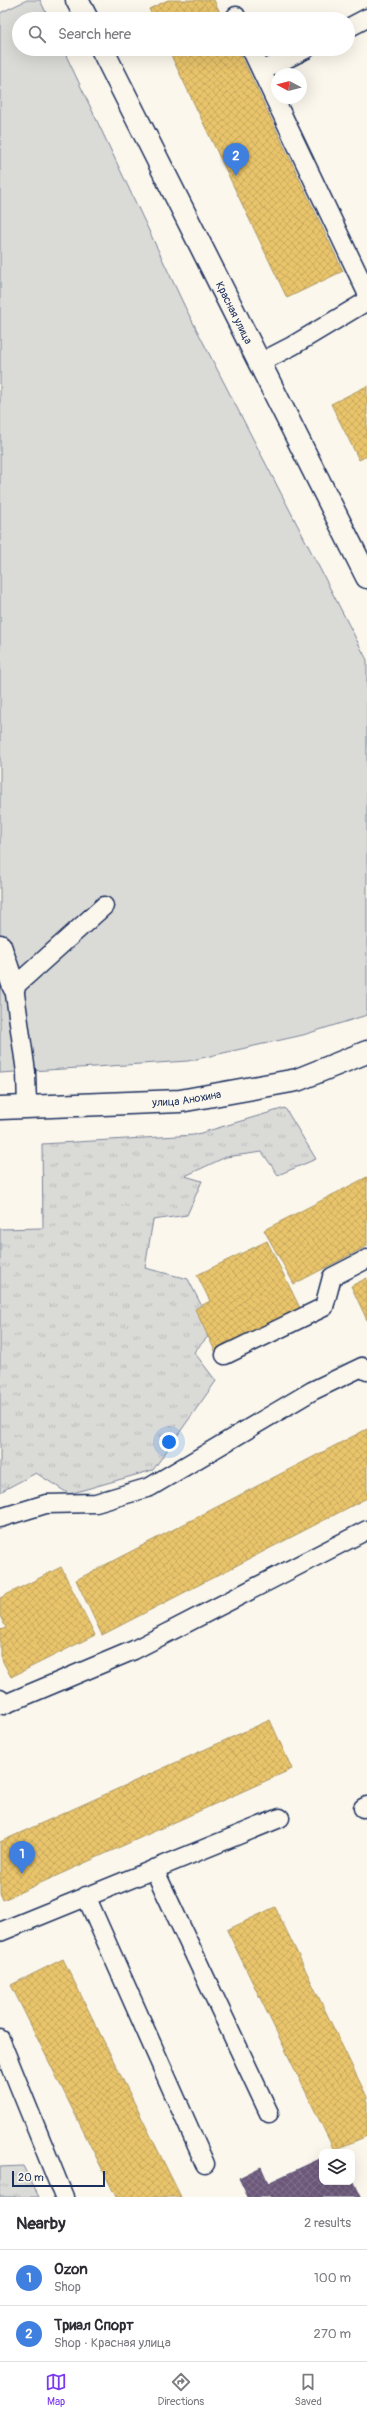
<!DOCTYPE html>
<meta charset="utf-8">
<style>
:root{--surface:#fff;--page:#f2f2f3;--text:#2b2b33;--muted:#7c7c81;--line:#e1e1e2;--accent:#7c3aed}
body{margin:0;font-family:Pangolin,sans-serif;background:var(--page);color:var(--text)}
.controls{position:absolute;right:12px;bottom:12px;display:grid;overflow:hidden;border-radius:8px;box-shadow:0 4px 16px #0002}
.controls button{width:36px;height:36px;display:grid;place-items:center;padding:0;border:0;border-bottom:1px solid var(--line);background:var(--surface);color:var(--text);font:20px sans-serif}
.compass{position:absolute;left:271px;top:68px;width:36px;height:36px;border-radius:50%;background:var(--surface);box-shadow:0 4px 16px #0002;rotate:277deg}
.scale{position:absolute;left:12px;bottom:10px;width:93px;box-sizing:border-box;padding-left:4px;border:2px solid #1b2f5e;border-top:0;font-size:11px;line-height:14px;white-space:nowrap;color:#1b2f5e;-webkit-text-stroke:3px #fbf7ec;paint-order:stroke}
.you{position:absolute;left:169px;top:1442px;width:14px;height:14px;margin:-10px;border:3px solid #fff;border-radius:50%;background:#1a73e8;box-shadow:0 0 0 6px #1a73e833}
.badge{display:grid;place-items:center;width:26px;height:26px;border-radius:50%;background:var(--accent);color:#fff;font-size:13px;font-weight:700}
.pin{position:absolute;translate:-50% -33px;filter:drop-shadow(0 1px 2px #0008)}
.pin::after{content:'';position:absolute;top:21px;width:14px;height:12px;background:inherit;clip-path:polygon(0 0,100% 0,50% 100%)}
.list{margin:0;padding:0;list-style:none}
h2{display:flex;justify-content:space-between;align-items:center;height:52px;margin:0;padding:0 16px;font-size:17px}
h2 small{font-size:13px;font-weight:400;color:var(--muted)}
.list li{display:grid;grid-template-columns:26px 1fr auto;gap:12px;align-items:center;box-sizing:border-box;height:56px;padding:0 16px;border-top:1px solid var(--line)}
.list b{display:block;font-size:15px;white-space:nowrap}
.list p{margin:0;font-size:13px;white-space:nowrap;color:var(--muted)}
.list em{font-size:13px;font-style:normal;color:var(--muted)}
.icon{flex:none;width:22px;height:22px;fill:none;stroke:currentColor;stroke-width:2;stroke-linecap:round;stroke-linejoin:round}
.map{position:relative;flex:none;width:367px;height:2197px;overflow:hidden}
.search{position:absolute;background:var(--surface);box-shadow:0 4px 16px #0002;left:12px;right:12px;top:12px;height:44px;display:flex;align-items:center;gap:10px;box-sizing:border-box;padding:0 14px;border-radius:22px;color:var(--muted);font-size:15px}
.sheet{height:164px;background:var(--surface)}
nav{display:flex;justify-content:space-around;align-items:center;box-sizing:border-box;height:56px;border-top:1px solid var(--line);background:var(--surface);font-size:11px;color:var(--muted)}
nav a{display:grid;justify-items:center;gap:2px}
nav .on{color:var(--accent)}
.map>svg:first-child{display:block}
</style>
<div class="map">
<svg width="367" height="2197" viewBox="0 0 367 2197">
<defs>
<pattern id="grass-tufts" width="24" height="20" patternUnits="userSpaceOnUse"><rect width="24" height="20" fill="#dadad7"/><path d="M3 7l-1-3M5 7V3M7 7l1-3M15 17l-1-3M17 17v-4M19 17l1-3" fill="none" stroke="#babbbb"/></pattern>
<pattern id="homes-cross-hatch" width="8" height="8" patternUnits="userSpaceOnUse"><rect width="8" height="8" fill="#e9c46a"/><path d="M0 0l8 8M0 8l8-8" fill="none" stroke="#c7a95e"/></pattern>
<pattern id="offices-cross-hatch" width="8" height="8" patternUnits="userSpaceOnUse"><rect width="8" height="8" fill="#6d597a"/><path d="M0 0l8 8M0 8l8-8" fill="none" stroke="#80738f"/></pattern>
</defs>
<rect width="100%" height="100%" fill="#fbf7ec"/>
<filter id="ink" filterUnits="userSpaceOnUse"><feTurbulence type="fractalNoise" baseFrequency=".025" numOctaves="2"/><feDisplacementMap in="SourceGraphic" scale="8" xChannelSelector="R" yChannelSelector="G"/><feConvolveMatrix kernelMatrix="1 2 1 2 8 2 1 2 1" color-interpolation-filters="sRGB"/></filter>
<g filter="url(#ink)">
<g fill="url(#grass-tufts)" stroke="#7a849a">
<polygon points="285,1108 316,1159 278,1175 262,1152 226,1157 185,1176 202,1181 187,1215 153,1220 145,1268 188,1279 214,1330 194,1352 216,1381 153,1470 69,1494 36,1473 0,1492 0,1229 43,1228 42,1144 194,1135"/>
<polygon points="23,2166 39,2197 0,2197 0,2167"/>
</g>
<polygon fill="#dadad7" stroke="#7a849a" points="27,0 40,0 49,19 19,19 19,49 63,49 185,307 367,660 367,1015 303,1035 188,1061 0,1073 0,13"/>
<g fill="url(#homes-cross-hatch)" stroke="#ab9766">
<polygon points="168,0 214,0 223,19 154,19 149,9"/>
<polygon points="168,49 238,49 343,271 287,298"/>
<polygon points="367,386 367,456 359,460 331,404"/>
<polygon points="367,1177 367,1246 294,1284 264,1230"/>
<polygon points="267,1241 300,1308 215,1351 195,1309 210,1301 197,1275"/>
<polygon points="367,1278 367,1320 351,1286"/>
<polygon points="367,1429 367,1498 102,1635 76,1580"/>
<polygon points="61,1567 95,1635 11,1677 0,1656 0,1630 6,1628 0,1616 0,1598"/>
<polygon points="270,1720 292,1769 3,1900 0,1893 0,1842"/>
<polygon points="275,1907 367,2097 367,2136 334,2150 227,1930"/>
<polygon points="63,1959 181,2197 116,2197 11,1985"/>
</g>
<polygon fill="url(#offices-cross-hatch)" stroke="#544c72" points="322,2158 322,2182 352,2182 352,2178 361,2197 248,2197 239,2178 261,2167 268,2183"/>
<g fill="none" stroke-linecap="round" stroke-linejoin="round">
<g stroke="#1b2f5e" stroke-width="21">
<g id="lane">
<polyline points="236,16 237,19"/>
<polyline points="348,28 367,18"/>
<polyline points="251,49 367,293"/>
<polyline points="262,71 306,49"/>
<polyline points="259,363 292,346 367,301"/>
<polyline points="27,1107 26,1072 14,987 104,906"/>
<polyline points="225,1355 324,1307 332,1277 367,1259"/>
<polyline points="0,1518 46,1504 96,1503 150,1487 312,1391 362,1367 367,1371"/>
<polyline points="0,1699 3,1705 134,1650 367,1530"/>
<polyline points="363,1808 367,1806"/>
<polyline points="154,1869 269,2113"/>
<polyline points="86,1896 205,2164"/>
<polyline points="0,1932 280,1818"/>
<polyline points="0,2039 64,2197"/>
</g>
</g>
<g stroke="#1b2f5e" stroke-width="25">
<g id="street">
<polyline points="77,0 87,19"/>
<path id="s1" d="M102 49 367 577"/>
<polyline points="0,946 14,987"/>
</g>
</g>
<g stroke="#1b2f5e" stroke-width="25">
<g id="secondary">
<path id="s2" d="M0 1108 180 1101 297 1080 367 1052"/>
</g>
</g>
<use href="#lane" stroke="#fbf7ec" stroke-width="18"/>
<use href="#street" stroke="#fbf7ec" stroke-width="22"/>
<use href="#secondary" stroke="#fbf7ec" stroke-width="22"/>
</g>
</g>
<g text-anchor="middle" stroke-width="4" stroke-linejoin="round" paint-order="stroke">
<g font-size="11" fill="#1b2f5e" stroke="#fbf7ec">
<text dy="4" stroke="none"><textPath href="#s1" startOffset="295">Красная улица</textPath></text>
<text dy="4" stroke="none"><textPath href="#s2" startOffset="187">улица Анохина</textPath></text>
</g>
</g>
</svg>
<div class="controls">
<button><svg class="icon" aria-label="layers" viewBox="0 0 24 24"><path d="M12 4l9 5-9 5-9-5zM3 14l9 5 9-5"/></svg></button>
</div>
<svg class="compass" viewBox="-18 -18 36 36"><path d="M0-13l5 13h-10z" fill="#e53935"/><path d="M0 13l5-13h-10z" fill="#7c7c81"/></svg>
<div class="scale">20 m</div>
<div class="you"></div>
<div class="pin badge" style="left:22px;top:1874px;background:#3f7fe0">1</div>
<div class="pin badge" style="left:236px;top:176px;background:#3f7fe0">2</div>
<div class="search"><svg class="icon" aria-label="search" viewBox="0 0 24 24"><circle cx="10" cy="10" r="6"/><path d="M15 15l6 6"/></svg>Search here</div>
</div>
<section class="sheet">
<h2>Nearby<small>2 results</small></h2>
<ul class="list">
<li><span class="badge" style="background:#3f7fe0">1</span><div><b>Ozon</b><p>Shop</p></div><em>100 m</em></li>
<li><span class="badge" style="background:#3f7fe0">2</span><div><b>Триал Спорт</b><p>Shop · Красная улица</p></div><em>270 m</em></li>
</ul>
</section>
<nav>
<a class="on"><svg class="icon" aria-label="map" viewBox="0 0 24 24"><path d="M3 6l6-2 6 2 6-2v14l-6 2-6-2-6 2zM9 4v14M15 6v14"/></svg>Map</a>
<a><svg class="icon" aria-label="directions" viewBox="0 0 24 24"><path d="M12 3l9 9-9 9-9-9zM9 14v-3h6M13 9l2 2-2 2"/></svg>Directions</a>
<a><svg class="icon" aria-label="saved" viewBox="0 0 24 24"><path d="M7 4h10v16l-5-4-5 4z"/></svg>Saved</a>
</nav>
